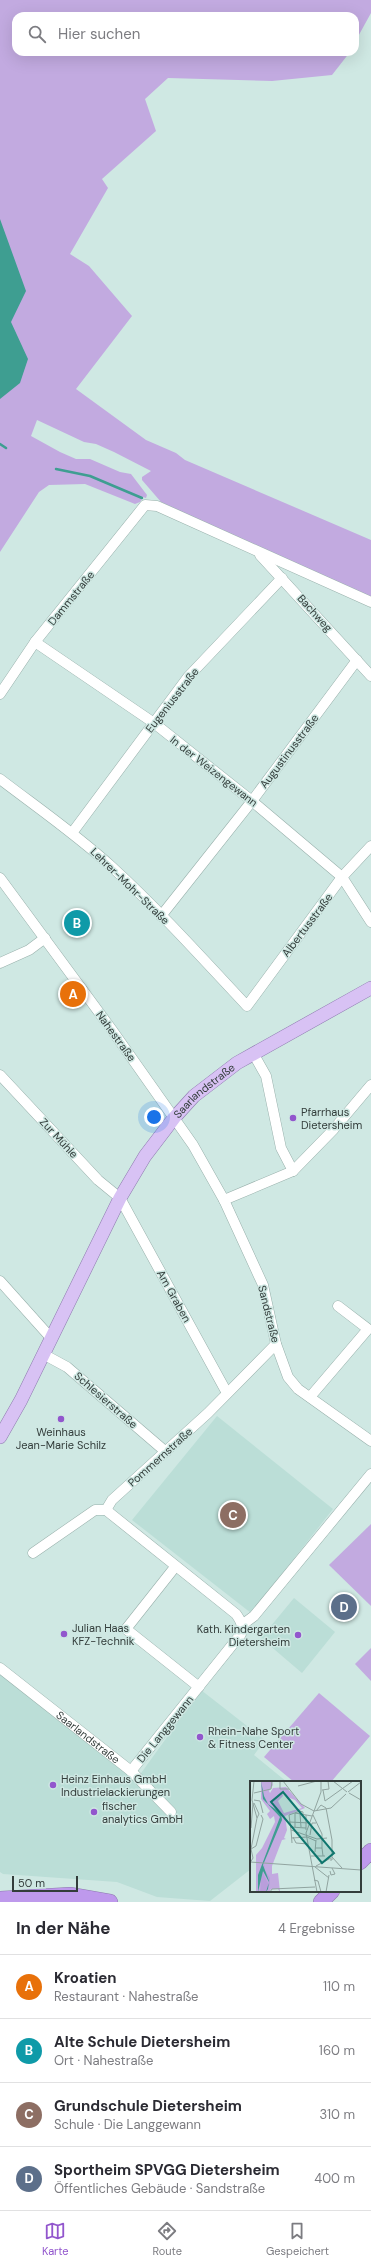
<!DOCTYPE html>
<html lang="de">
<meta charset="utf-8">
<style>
:root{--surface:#fff;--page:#f2f2f3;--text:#2b2b33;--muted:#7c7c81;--line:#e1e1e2;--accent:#9256cd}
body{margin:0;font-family:"DM Sans",sans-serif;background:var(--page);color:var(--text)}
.scale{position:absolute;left:12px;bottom:10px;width:66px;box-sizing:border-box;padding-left:4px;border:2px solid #333d3b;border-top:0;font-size:11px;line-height:14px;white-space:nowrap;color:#333d3b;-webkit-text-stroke:3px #cfe8e3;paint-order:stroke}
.you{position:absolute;left:154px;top:1117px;width:14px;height:14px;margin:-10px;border:3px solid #fff;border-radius:50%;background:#1a73e8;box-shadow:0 0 0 6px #1a73e833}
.badge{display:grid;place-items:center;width:26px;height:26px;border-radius:50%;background:var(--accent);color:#fff;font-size:13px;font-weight:700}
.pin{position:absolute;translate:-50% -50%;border:2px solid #fff;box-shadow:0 1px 4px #0006}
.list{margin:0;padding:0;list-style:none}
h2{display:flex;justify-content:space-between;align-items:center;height:52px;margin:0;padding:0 16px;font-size:17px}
h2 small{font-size:13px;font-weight:400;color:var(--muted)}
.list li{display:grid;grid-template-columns:26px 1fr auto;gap:12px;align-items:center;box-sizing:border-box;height:64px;padding:0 16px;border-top:1px solid var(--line)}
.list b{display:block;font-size:15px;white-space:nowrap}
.list p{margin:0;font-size:13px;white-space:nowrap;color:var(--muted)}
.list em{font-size:13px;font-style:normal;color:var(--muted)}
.icon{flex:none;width:22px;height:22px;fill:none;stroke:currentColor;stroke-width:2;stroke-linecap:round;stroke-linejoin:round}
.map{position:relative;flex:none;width:371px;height:1902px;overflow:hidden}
.search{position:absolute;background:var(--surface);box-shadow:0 4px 16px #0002;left:12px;right:12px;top:12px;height:44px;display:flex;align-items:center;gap:10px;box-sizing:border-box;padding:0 14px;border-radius:12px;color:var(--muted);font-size:15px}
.sheet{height:308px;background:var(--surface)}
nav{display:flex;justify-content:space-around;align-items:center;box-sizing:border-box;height:56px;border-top:1px solid var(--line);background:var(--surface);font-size:11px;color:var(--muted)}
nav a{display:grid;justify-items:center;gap:2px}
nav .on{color:var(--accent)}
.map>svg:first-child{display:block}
</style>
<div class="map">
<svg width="371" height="1902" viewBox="0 0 371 1902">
<rect width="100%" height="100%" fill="#cfe8e3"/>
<g fill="#bbded7">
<polygon points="217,1416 333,1509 251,1613 132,1520"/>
<polygon points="294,1598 335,1632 302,1673 261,1638"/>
<polygon points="0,1672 139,1776 201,1690 265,1740 254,1755 287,1782 251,1782 251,1869 210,1901 157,1897 117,1882 3,1874 0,1872"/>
</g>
<g fill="#c2aae0">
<polygon points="0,0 371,0 371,13 355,42 355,16 16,16 16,52 350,52 332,75 272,81 168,78 145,99 156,131 102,179 108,188 70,254 89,266 132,316 76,389 146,440 176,453 185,460 371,540 371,602 161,502 142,480 142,477 151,471 114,452 96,444 84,442 37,420 31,436 60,452 76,459 90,459 120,472 131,474 147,495 146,498 143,497 140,502 135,504 85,484 49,485 39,492 0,552"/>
<polygon points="371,1524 371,1606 329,1565"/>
<polygon points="371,1648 371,1681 355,1664"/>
<polygon points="319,1693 370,1736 331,1782 294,1782 264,1757"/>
</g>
<polygon fill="#3e9e91" points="0,219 26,291 11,322 28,359 20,383 0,399"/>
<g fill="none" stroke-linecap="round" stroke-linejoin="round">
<g stroke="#3e9e91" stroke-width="2.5">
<polyline points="0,444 6,448"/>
<polyline points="56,469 90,476 142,498"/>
</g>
<g stroke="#98b0ab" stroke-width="11">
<g id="minor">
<polyline points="260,555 371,676"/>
<polyline points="35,642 154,723 252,801 342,877 371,922"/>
<polyline points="0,694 35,642 145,505 157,506 371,602"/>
<path d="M0 779C38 808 77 835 112 867 160 911 203 959 247 1006L342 877 371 846"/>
<polyline points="72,833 188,677 282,578"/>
<polyline points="0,878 112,1030 193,1145 224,1200 263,1285 276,1344 288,1377 298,1389 371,1441"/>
<polyline points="161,916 252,801 357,660"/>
<polyline points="0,963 29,950 45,938"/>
<polyline points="253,1053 266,1076 281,1148 293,1171"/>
<polyline points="0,1075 98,1180 120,1198 227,1393"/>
<polyline points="224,1200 293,1171 333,1130 371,1085"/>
<polyline points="0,1281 51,1338"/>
<polyline points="43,1354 67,1367 166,1452"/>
<polyline points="310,1397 368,1329 338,1306"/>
<path d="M106 1510 236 1614C241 1621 243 1625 241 1634L131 1771"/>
<polyline points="33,1553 95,1510 106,1510 112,1500 208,1413 276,1344"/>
<polyline points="175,1567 126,1629 199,1687"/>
<polyline points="242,1625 254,1616 371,1474"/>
<path id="s1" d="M0 1668 131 1771 171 1812"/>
</g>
</g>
<g stroke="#8d79ae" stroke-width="14">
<g id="major">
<path id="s2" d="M0 1437 21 1400 120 1198 145 1156 174 1118 194 1096 237 1063 371 988"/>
</g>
</g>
<g stroke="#8d79ae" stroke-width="16">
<g id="highway">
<polyline points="360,1862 371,1851"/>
<polyline points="0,1899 70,1895 110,1902"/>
<polyline points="321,1902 332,1891"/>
</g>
</g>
<use href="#minor" stroke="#fff" stroke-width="10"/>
<use href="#major" stroke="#d8c2f4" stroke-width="13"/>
<use href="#highway" stroke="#be99ec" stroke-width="15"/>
</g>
<g fill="#9256cd" stroke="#cfe8e3" stroke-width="1.5">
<circle cx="293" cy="1118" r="4"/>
<circle cx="61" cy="1419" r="4"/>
<circle cx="64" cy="1634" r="4"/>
<circle cx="298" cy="1635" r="4"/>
<circle cx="200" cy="1737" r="4"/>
<circle cx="53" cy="1785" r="4"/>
<circle cx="94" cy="1812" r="4"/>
</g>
<g text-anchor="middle" stroke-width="3" stroke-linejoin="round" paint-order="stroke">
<g font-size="11" fill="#333d3b" stroke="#cfe8e3">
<text transform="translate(71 598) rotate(-51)" y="4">Dammstraße</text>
<text transform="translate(315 613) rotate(48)" y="4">Bachweg</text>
<text transform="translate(172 700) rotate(-52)" y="4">Eugeniusstraße</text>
<text transform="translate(289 751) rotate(-53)" y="4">Augustinusstraße</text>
<text transform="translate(214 771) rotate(38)" y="4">In der Weizengewann</text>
<text transform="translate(130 886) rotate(44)" y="4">Lehrer-Mohr-Straße</text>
<text transform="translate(307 925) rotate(-53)" y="4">Albertusstraße</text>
<text transform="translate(116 1036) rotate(54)" y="4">Nahestraße</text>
<text dy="4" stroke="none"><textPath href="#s2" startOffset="405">Saarlandstraße</textPath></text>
<text transform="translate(59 1138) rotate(47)" y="4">Zur Mühle</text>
<text transform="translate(174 1296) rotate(61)" y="4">Am Graben</text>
<text transform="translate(269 1314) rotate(76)" y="4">Sandstraße</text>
<text transform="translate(106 1400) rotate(41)" y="4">Schlesierstraße</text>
<text transform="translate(160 1457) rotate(-42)" y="4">Pommernstraße</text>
<text transform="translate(165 1729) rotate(-51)" y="4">Die Langgewann</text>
<text dy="4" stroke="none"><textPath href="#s1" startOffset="112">Saarlandstraße</textPath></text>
</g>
<g font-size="11" fill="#333d3b" stroke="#cfe8e3" text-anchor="start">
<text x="301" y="1116">Pfarrhaus<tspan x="301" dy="13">Dietersheim</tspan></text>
<text x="61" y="1436" text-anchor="middle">Weinhaus<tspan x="61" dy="13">Jean-Marie Schilz</tspan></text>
<text x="72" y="1632">Julian Haas<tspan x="72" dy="13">KFZ-Technik</tspan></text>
<text x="290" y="1633" text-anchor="end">Kath. Kindergarten<tspan x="290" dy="13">Dietersheim</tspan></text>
<text x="208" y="1735">Rhein-Nahe Sport<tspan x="208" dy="13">&amp; Fitness Center</tspan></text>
<text x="61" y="1783">Heinz Einhaus GmbH<tspan x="61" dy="13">Industrielackierungen</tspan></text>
<text x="102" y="1810">fischer<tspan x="102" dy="13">analytics GmbH</tspan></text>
</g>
</g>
<g transform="translate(250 1781)">
<rect width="111" height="111" fill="#cfe8e3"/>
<path d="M11 0H22L23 4 19 10 20 12 23 7 36 6 55 27 35 35 37 49 34 57 36 58 32 59 22 85V93L28 92 30 111 28 108H21L19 111H6V74L12 67 25 41 24 35 20 38 17 33 20 30 11 18ZM32 10H34L37 16 45 19 52 27 34 32 28 20 33 15Z" fill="#c2aae0" fill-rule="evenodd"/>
<path d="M15 83 14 88 20 97V103L16 111H10L12 90 19 104V102L13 88Z" fill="#b99edc"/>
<path d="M11 0 14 15 18 23 31 32 32 39 13 84 19 100 18 108 16 111 19 101 13 90 8 111V94L30 36 13 18Z" fill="#3e9e91"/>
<path fill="none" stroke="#91a4a0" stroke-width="1" d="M30 0V8H39M33 0 51 23 64 30 81 27 96 13M83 0 97 11M48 5 67 0M72 9 79 8 78 0M73 9 75 20 103 0M98 11 111 1M4 12 21 8 22 0M99 12 111 19M4 19 10 20 13 32M4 22 9 33 7 37M66 30 71 24 76 27 82 59V79H80M45 32 62 35M45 32V46M50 33 51 46M53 33V31L50 30 39 34 41 49 67 58 77 57M56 34V49M63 34 72 53V67M39 41 60 42M40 46 56 47M1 47 3 22M41 49 42 62M60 54 62 42H66M43 56 46 62 58 63M42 57 57 56 66 60M65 67H72L73 75M1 68 6 65 13 38 11 34M65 71 66 59M61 75H75M82 76 92 87M0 81 111 89M0 82 3 77 1 68 7 37 2 19 4 0M66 85 81 77M65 86 79 97M80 90 81 94 85 93 82 87M64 99 68 100 71 111M20 111 22 108 65 106M67 111 56 52 71 11V0M76 111 79 94"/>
<path fill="#0f766e" fill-opacity="0.15" stroke="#0f766e" stroke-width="2" d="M33 11 84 72 72 82 21 21Z"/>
<rect width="111" height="111" fill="none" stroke="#333d3b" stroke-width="2"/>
</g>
</svg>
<div class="scale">50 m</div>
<div class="you"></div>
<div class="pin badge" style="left:73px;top:994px;background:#e8710a">A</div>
<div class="pin badge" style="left:77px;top:923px;background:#0f9aa8">B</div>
<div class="pin badge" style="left:233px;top:1515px;background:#8d6e63">C</div>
<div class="pin badge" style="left:344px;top:1607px;background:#5c6f8a">D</div>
<div class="search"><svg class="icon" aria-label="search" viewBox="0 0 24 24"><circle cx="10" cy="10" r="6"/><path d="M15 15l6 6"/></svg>Hier suchen</div>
</div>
<section class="sheet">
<h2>In der Nähe<small>4 Ergebnisse</small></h2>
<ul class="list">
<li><span class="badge" style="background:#e8710a">A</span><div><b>Kroatien</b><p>Restaurant · Nahestraße</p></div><em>110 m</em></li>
<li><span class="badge" style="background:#0f9aa8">B</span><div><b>Alte Schule Dietersheim</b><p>Ort · Nahestraße</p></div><em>160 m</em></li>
<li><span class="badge" style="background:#8d6e63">C</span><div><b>Grundschule Dietersheim</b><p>Schule · Die Langgewann</p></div><em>310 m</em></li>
<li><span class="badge" style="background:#5c6f8a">D</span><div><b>Sportheim SPVGG Dietersheim</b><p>Öffentliches Gebäude · Sandstraße</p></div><em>400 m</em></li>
</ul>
</section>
<nav>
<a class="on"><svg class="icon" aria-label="map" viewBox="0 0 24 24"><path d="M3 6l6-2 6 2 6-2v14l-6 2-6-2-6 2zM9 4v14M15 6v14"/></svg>Karte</a>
<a><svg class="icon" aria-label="directions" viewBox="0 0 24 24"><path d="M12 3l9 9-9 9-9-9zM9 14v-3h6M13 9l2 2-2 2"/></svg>Route</a>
<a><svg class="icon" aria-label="saved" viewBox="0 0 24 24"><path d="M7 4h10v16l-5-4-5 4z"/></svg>Gespeichert</a>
</nav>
